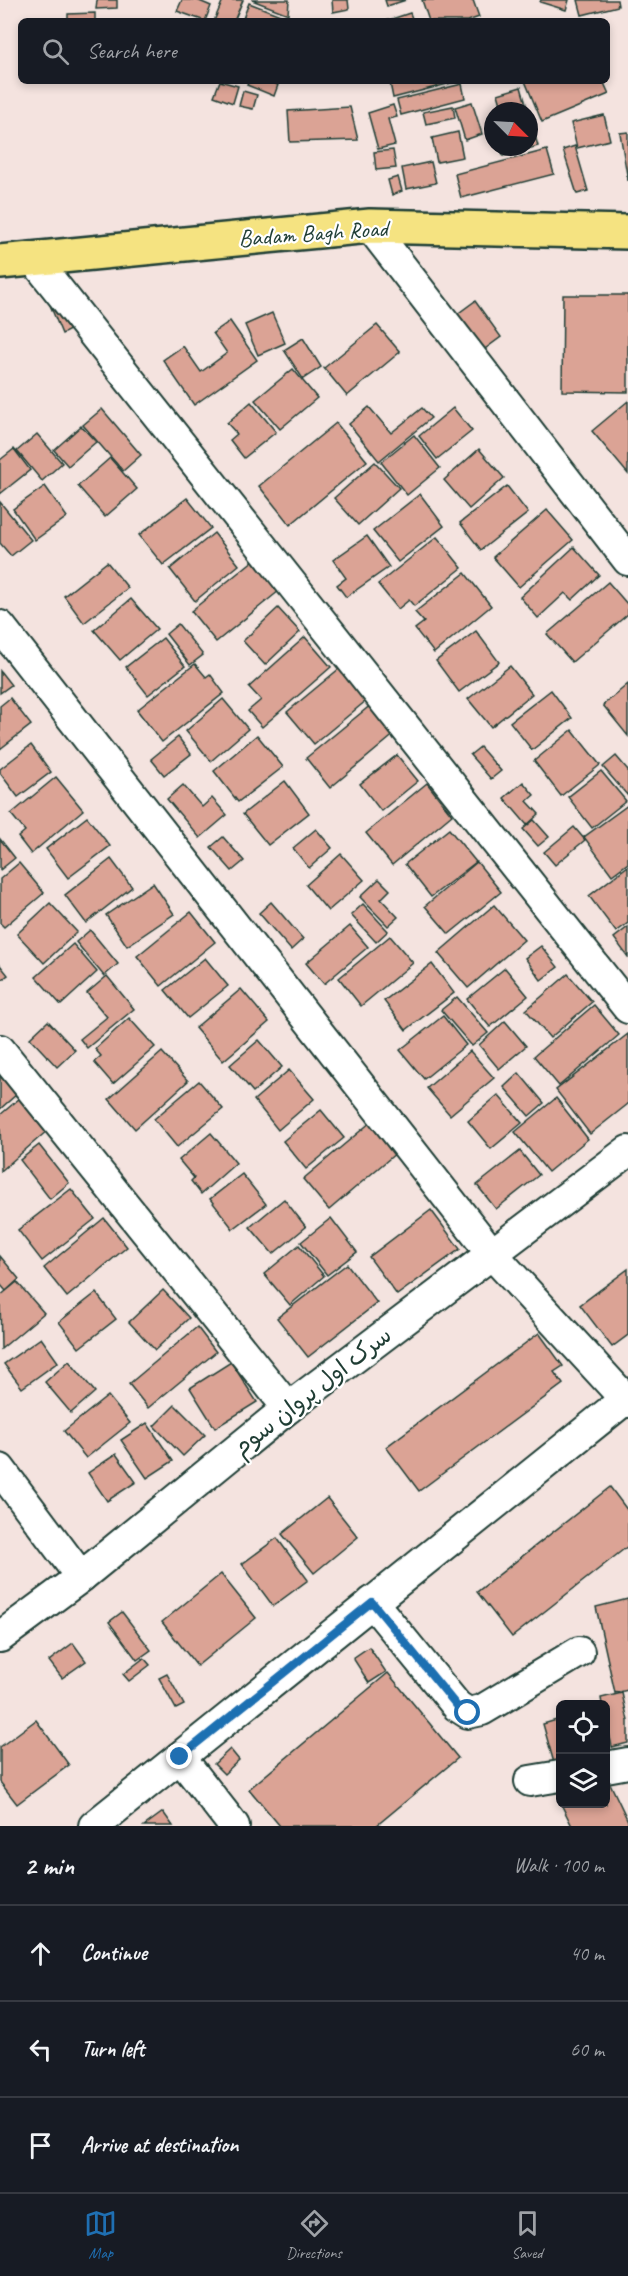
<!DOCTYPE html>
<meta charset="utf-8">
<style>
:root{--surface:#171b24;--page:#20242c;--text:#f1f3f6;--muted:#9ea1a6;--line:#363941;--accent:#1f6fb2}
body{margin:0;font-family:Caveat,"Playpen Sans Arabic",sans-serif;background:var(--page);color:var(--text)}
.controls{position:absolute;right:18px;bottom:18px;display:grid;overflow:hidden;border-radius:9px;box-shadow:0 3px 9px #0003}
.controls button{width:54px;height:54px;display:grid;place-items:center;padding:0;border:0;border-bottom:2px solid var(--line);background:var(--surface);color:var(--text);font:30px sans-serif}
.compass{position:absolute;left:484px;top:102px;width:54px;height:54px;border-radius:50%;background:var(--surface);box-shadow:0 3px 9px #0003;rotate:114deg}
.stop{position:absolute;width:18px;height:18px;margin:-14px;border:4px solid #1f6fb2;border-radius:50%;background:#fff}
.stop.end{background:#1f6fb2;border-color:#fff;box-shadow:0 2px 6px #0008}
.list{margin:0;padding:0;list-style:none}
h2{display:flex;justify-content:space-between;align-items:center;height:78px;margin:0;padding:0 24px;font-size:26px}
h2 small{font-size:20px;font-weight:400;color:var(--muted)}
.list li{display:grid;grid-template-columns:39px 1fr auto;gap:18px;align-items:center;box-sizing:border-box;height:96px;padding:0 24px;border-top:2px solid var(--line)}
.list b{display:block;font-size:22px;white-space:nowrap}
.list em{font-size:20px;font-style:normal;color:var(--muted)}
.icon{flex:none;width:33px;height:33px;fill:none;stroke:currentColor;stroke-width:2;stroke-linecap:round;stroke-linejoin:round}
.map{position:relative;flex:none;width:628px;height:1826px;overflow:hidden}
.search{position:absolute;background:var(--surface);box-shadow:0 3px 9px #0003;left:18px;right:18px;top:18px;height:66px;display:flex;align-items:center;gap:15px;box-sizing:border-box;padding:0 21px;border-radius:9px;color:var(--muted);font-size:22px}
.sheet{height:366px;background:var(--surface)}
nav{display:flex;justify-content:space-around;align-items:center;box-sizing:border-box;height:84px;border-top:2px solid var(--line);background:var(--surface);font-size:16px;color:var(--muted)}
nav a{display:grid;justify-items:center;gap:3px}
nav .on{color:var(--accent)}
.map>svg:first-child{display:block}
</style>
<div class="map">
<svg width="628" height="1826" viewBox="0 0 628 1826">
<rect width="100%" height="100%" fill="#f4e3df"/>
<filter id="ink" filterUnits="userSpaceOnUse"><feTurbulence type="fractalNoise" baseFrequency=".0167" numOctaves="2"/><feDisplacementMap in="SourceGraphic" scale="12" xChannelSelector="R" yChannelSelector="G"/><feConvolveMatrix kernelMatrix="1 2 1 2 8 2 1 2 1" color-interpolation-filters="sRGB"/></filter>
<g filter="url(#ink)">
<g fill="#dba395" stroke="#1f3d34" stroke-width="1.5">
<polygon points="97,0 117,0 117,8 96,9"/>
<polygon points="182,0 197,0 211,6 205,21 177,11"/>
<polygon points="223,0 243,0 234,21 214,21"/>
<polygon points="252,0 289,0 288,14"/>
<polygon points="332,0 348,0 349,9 333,12"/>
<polygon points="385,0 406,0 387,6"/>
<polygon points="422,0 473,0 479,17 468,21 429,21"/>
<polygon points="541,0 569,0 566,10 540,2"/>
<polygon points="578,0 617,0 618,6 582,15"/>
<polygon points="249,3 288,18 288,21 242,21"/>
<polygon points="95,13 95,21 68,21 68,14"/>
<polygon points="410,13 413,21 386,21"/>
<polygon points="220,81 238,86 233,103 214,96"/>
<polygon points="249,81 268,81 278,85 274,96 247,85"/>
<polygon points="397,81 459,81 393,98 390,83"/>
<polygon points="525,81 603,81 609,94 542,122"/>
<polygon points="462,84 465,98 401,115 397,100"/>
<polygon points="521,87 528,111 503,111 498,94"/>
<polygon points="243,91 257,95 253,109 239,106"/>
<polygon points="472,102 482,134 465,140 455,107"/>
<polygon points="393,105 397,117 388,119 395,145 378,149 368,113"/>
<polygon points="453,106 455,118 426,124 423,112"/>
<polygon points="350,107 358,140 290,142 288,111"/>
<polygon points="529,115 538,146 503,156 501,147 529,147"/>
<polygon points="604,115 610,140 577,148 571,123"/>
<polygon points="458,132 463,157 437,162 432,138"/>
<polygon points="628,132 628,181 620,133"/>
<polygon points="575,146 588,191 577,194 563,150"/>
<polygon points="393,150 396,168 376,170 374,152"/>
<polygon points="547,150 554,174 461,198 455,174"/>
<polygon points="431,162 436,183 406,189 402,168"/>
<polygon points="398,177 402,191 392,195 388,180"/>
<polygon points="563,295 628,295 628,392 562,391"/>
<polygon points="62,300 74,328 62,334 50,305"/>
<polygon points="475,301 501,337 478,354 452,318"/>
<polygon points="272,313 285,343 258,355 245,325"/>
<polygon points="230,321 257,360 194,405 163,360 183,346 201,372 227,353 213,333"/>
<polygon points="377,325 400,352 347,396 324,368"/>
<polygon points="303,338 321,367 303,379 284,350"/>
<polygon points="293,369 317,398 280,429 255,400"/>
<polygon points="628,401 628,474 592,431"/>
<polygon points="251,402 276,432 244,458 230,440 237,434 227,423"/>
<polygon points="369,407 391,433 422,408 431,418 379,461 349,424"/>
<polygon points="453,408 472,431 437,459 419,436"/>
<polygon points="102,409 141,455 123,471 83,425"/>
<polygon points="336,423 367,461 290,525 259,486"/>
<polygon points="81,426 96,442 68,466 54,450"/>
<polygon points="37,434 62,463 42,481 17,451"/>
<polygon points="414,435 440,468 407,495 381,462"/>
<polygon points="14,449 30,470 0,494 0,460"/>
<polygon points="479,449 504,478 469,509 444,480"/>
<polygon points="110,458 137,489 105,517 78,486"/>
<polygon points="375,462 399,488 358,525 334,498"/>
<polygon points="45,486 67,517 35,540 13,509"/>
<polygon points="507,486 528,513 481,550 460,523"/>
<polygon points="420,494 444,526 398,562 373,531"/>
<polygon points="187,498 211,528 163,565 139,535"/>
<polygon points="0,502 31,540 11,556 0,543"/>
<polygon points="547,510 573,540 519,587 493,557"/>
<polygon points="214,533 239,565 195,601 170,569"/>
<polygon points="367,536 389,567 346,597 337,585 346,578 333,560"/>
<polygon points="437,537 462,568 414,606 409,600 398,609 378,584"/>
<polygon points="574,547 599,575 572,600 565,593 538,618 520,597"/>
<polygon points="254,560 279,591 216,642 191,611"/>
<polygon points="107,562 128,588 84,623 64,596"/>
<polygon points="465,573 491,606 434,653 415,629 424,622 415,612"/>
<polygon points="608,582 628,605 628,614 572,662 547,634"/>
<polygon points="131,599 157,629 120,660 94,630"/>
<polygon points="278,608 300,632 265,665 243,641"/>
<polygon points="178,624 203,655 190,665 166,634"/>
<polygon points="476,631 499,662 459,692 436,661"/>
<polygon points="305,637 331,667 262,727 248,711 261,700 249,687"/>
<polygon points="163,638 185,666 148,695 126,667"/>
<polygon points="195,664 206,677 210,674 224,693 162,742 137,710"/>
<polygon points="510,666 532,694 491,727 468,699"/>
<polygon points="340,668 367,700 314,744 287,712"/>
<polygon points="0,671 11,685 0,693"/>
<polygon points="628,684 628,736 603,705"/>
<polygon points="551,690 572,718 532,750 510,722"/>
<polygon points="10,698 31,725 0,749 0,706"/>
<polygon points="223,699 248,729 211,761 186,731"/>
<polygon points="372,704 396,733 330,788 306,758"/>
<polygon points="572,730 600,765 561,796 534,761"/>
<polygon points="257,735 283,767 238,802 214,771"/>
<polygon points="178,737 191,754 164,775 151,759"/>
<polygon points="31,745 51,772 18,797 0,773 0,769"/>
<polygon points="480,747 501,771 491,779 470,755"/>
<polygon points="397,755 418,781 381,811 360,784"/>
<polygon points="616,756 628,770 628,796 603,767"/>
<polygon points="601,771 626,801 592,828 568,797"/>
<polygon points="56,777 83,810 31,854 18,837 25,831 11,814"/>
<polygon points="285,781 309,813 268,845 243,814"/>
<polygon points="523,782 534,795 527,801 539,814 527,825 504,798"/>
<polygon points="427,783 452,815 392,865 366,833"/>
<polygon points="183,785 202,807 212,798 227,815 200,838 167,799"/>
<polygon points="628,805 628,863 612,875 584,837"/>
<polygon points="87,817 110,846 68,878 46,849"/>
<polygon points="534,820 549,837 538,846 523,829"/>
<polygon points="574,827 585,840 555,865 544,852"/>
<polygon points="316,829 332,848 309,868 293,848"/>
<polygon points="449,829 476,862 431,897 405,864"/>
<polygon points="223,837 244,861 232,871 211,847"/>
<polygon points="0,839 15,858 0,870"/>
<polygon points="341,854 364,880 328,911 306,885"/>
<polygon points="111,859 132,887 86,923 65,895"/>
<polygon points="477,862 501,892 449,934 425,906"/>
<polygon points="19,863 44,893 4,927 0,923 0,879"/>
<polygon points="628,866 628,923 616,932 589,896"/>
<polygon points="379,879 390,890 381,899 398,917 388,926 360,897"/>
<polygon points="153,883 174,914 127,946 106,915"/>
<polygon points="271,902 303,939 291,950 259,913"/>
<polygon points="50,903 77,932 44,963 17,934"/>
<polygon points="363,904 388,931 376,942 351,915"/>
<polygon points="494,905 524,940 468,988 438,953"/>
<polygon points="191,912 215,942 161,986 137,956"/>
<polygon points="350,926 368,947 324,984 306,963"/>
<polygon points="628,927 628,957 614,938"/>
<polygon points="90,930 118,964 104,976 76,942"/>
<polygon points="390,936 413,963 361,1006 339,978"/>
<polygon points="73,944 97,972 61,1005 36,977"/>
<polygon points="541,946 558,967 541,980 525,958"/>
<polygon points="205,958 228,986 188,1018 165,990"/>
<polygon points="432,964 454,993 406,1030 384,1001"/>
<polygon points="0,965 8,975 0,981"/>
<polygon points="505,968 528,996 490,1027 467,999"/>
<polygon points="568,974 592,1002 550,1038 526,1010"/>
<polygon points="107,976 134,1009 87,1048 80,1039 107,1017 87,993"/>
<polygon points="241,989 269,1022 223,1061 195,1028"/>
<polygon points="457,997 488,1033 472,1046 441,1010"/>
<polygon points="594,1005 619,1035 559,1086 534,1056"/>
<polygon points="443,1016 466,1045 424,1079 400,1050"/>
<polygon points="129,1018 155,1047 113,1084 94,1062 101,1056 95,1049"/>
<polygon points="48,1021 75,1050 57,1067 30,1038"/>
<polygon points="505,1021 526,1046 499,1069 479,1045"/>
<polygon points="628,1034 628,1104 590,1134 556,1090"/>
<polygon points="259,1040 282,1067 253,1092 230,1065"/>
<polygon points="470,1051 494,1078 450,1115 427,1088"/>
<polygon points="162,1052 188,1081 135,1129 109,1099"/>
<polygon points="289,1070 314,1099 278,1130 254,1100"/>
<polygon points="519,1073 544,1103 529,1116 504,1087"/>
<polygon points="0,1074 17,1094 0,1109"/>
<polygon points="199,1081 223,1109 177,1147 154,1119"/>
<polygon points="498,1095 522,1123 491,1149 468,1121"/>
<polygon points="20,1098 48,1130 1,1171 0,1115"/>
<polygon points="556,1098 588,1139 548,1172 515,1132"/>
<polygon points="321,1110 344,1138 306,1169 283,1141"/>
<polygon points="371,1122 396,1153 329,1210 303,1179"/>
<polygon points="211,1133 236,1163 201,1194 191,1181 194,1178 179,1160"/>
<polygon points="39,1145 69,1183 50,1199 20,1160"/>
<polygon points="520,1151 539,1175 496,1209 477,1185"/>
<polygon points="242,1174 266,1204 233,1229 210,1199"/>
<polygon points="71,1189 95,1219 42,1261 18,1230"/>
<polygon points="284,1199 306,1227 273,1254 250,1227"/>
<polygon points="431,1210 460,1249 397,1295 369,1257"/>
<polygon points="104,1218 127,1247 67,1297 44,1268"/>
<polygon points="331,1218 357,1252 327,1275 301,1242"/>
<polygon points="299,1245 324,1276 290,1305 264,1274"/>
<polygon points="0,1256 19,1279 6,1291 0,1284"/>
<polygon points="347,1264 377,1303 308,1357 277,1318"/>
<polygon points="628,1269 628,1335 612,1347 580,1305"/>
<polygon points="17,1282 44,1313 1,1349 0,1296"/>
<polygon points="163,1290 189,1318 155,1350 129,1322"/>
<polygon points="96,1293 116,1319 79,1348 59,1322"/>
<polygon points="197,1327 216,1352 148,1408 129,1384"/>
<polygon points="539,1333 563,1366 554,1372 563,1384 419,1491 386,1447"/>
<polygon points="41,1338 58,1362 22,1388 4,1364"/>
<polygon points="69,1361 95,1392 71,1413 45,1382"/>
<polygon points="231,1362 257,1402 215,1428 190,1388"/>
<polygon points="108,1396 130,1423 86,1458 64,1431"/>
<polygon points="175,1405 205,1435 183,1456 154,1426"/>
<polygon points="147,1423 173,1461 147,1478 121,1440"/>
<polygon points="116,1454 136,1482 107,1501 88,1473"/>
<polygon points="610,1487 628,1511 628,1546 512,1637 477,1592"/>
<polygon points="327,1498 358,1537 314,1573 282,1534"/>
<polygon points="277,1538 308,1580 273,1606 242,1564"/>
<polygon points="221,1574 256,1618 197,1666 162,1622"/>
<polygon points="628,1599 628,1690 615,1693 596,1607"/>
<polygon points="122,1612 151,1650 137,1660 109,1622"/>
<polygon points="73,1643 86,1661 62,1678 49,1661"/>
<polygon points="369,1647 386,1672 369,1683 353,1658"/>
<polygon points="144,1658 150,1665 129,1681 123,1674"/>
<polygon points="388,1673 458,1758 376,1826 280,1826 249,1789"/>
<polygon points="167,1674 184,1705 176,1709 159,1678"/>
<polygon points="622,1693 628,1721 628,1743 612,1747 606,1718 606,1704 602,1704 601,1698"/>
<polygon points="560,1719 560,1762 554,1763 543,1724"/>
<polygon points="36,1720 69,1765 17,1804 0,1782 0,1747"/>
<polygon points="230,1749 239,1760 224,1774 214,1764"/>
<polygon points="606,1775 628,1821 628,1826 572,1826 561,1804 606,1804"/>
<polygon points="163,1812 173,1826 144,1826"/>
</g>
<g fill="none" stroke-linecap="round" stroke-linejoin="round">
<g stroke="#1f3d34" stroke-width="34">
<g id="street">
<polyline points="370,226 628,560"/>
<polyline points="33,258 628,1008"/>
<polyline points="0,626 492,1254 628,1402"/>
<polyline points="0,1050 288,1408"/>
<polyline points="0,1469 81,1577"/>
<polyline points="372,1602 457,1706 468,1713 482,1710 579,1652"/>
<polyline points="0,1637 81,1577 288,1408 628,1151"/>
<polyline points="180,1757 234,1826"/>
<polyline points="606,1767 628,1763"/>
<polyline points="530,1781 560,1776"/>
<polyline points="94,1826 628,1397"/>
</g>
</g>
<g stroke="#1f3d34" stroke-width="38">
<polyline id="primary" points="0,262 370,226 628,232"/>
</g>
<use href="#street" stroke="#fff" stroke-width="30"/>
<use href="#primary" stroke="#f5e381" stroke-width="33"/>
</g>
</g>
<g fill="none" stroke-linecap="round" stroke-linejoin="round" filter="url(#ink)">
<polyline stroke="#1f6fb2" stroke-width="8" points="180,1757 372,1602 457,1706 468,1713"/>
</g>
<g text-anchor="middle" stroke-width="4.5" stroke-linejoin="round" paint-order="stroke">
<g font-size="24" fill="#1f3d34" stroke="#fff">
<text transform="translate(313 233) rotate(-4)" y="8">Badam Bagh Road</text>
<text transform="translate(312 1391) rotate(-38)" y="8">سرک اول پروان سوم</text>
</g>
</g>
</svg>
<div class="controls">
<button><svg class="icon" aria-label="locate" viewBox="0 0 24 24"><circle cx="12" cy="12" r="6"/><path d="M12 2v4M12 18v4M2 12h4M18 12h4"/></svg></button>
<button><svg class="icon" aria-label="layers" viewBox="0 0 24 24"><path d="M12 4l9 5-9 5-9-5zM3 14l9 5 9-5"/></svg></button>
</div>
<svg class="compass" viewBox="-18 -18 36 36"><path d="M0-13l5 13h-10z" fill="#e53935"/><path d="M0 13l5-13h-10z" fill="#9ea1a6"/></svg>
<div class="stop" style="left:468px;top:1713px"></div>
<div class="stop end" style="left:180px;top:1757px"></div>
<div class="search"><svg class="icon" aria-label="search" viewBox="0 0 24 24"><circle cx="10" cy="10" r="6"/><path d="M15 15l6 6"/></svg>Search here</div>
</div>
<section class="sheet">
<h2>2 min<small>Walk · 100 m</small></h2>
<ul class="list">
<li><svg class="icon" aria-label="ahead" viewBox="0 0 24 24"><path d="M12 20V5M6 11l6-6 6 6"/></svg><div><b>Continue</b></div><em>40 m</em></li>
<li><svg class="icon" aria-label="left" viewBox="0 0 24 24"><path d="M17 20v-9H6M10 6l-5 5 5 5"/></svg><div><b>Turn left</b></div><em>60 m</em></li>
<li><svg class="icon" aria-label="arrive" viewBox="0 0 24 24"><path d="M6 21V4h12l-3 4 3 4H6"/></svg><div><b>Arrive at destination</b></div></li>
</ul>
</section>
<nav>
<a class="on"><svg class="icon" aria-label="map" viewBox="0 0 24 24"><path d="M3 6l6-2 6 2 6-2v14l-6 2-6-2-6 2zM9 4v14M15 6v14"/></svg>Map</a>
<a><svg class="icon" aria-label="directions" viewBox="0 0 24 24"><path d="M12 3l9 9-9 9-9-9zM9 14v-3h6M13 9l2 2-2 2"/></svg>Directions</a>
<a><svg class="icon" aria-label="saved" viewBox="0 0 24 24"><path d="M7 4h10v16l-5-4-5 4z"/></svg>Saved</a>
</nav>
